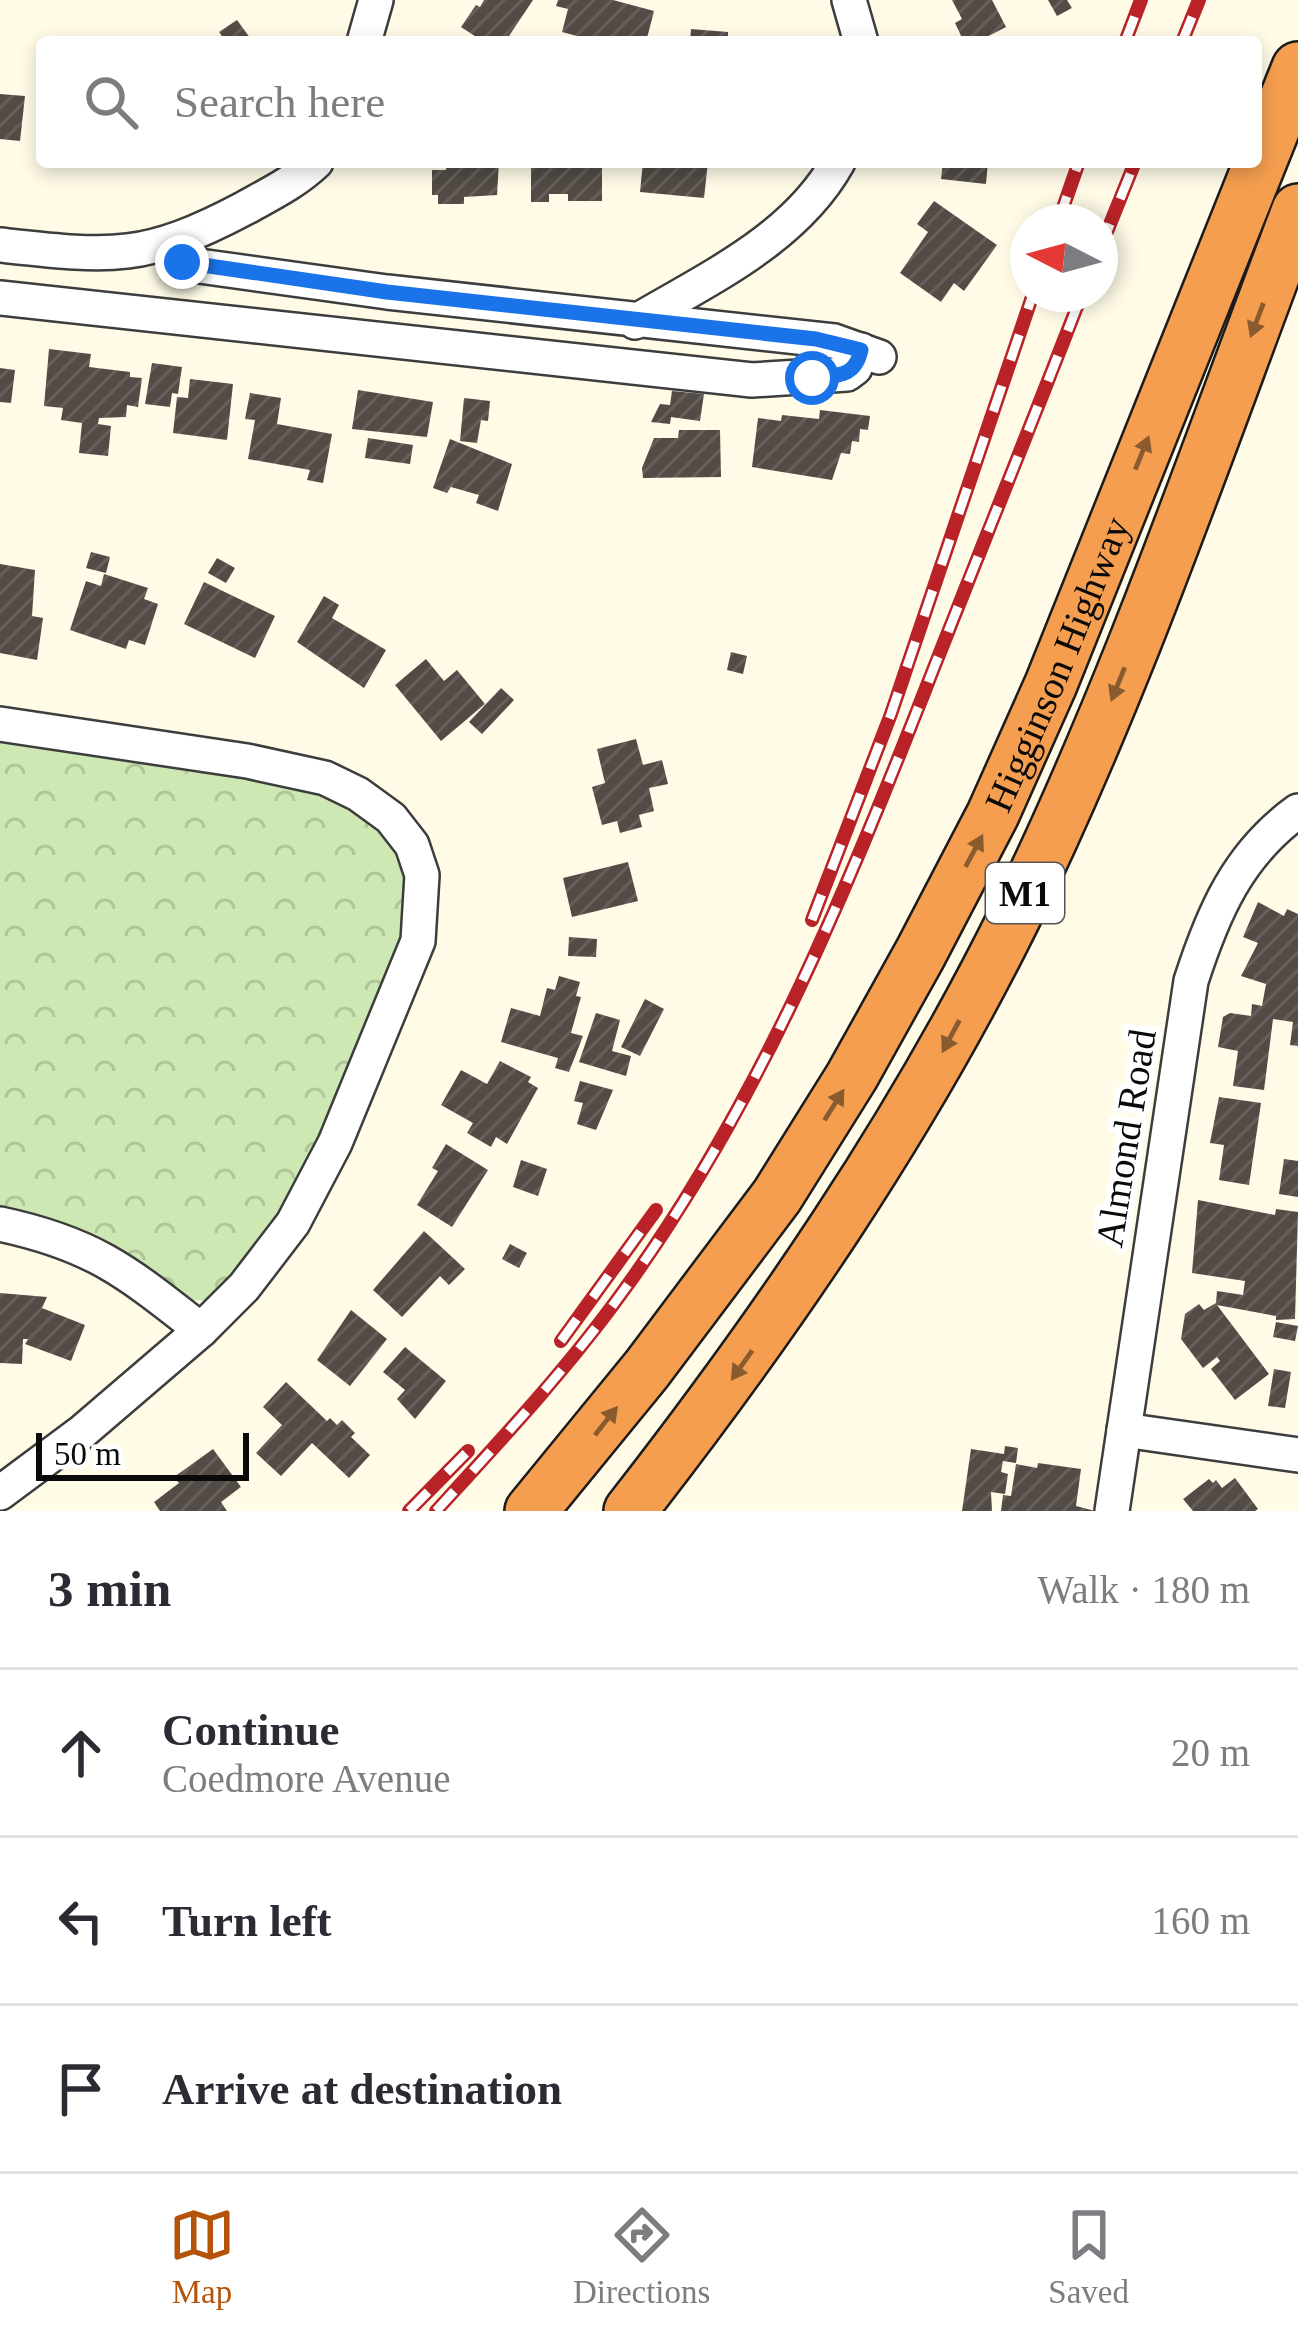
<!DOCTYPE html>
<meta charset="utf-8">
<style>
:root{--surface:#fff;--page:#f2f2f3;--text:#2b2b33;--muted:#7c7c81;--line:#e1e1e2;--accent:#b45309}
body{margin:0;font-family:Georgia,serif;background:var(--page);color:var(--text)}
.compass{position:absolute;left:1010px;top:204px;width:108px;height:108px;border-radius:50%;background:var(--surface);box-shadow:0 6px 18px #0003;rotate:276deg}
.scale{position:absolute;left:36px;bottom:30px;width:213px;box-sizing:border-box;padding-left:12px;border:6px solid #0a0a0a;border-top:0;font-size:33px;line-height:42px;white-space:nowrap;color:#0a0a0a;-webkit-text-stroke:9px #fff;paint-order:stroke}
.stop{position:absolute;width:36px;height:36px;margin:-27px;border:9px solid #1a73e8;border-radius:50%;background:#fff}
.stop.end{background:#1a73e8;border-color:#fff;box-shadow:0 3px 12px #0008}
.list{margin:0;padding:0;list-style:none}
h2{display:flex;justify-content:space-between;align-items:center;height:156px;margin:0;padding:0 48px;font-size:51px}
h2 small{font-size:39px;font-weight:400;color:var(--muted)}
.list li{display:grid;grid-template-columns:78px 1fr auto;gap:36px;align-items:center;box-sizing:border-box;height:168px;padding:0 48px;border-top:3px solid var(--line)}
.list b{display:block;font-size:45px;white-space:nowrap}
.list p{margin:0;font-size:39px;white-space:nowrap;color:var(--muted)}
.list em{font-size:39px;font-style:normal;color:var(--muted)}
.icon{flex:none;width:66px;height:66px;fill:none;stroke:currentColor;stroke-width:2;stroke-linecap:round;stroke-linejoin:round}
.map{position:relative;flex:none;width:1298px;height:1511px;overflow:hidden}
.search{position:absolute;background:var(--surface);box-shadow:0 6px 18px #0003;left:36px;right:36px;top:36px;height:132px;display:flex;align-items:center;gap:30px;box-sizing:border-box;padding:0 42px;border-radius:12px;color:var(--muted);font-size:45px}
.sheet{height:660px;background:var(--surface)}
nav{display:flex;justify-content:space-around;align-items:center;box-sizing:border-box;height:168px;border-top:3px solid var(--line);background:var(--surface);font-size:33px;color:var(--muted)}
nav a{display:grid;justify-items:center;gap:6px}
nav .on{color:var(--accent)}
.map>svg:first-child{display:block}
</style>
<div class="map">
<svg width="1298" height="1511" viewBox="0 0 1298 1511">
<defs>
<pattern id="park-crowns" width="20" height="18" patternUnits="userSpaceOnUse" patternTransform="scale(3)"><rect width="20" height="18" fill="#cde8b2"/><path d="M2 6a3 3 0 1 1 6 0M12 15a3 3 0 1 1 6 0" fill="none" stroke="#afc698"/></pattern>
<pattern id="building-hatch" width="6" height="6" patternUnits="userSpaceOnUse" patternTransform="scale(3)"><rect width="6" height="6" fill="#524b46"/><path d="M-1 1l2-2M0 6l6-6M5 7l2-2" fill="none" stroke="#66605c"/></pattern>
</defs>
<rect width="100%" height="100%" fill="#fffbe7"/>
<polygon fill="url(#park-crowns)" points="0,735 334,792 377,821 404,851 417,913 317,1155 264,1250 229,1291 207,1301 187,1300 0,1212"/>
<g fill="url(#building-hatch)">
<polygon points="484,0 533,0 505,42 484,42 461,27 476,5 480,7"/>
<polygon points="558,0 613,0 654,11 646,42 575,42 577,36 562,32 568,9 556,6"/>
<polygon points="952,0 992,0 1006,27 977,42 964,42 955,23 962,19"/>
<polygon points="1048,0 1067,0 1072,8 1057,16"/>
<polygon points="237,20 253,42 226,42 219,32"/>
<polygon points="691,29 728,32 728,37 750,39 750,42 690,42"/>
<polygon points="0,94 25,96 20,141 0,139"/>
<polygon points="447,162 499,162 497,195 464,197 464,204 438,204 438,195 432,195 432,170 446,170"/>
<polygon points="531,162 602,162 602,201 568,201 568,194 549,194 549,202 531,202"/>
<polygon points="643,162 708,162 704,198 640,192"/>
<polygon points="943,162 988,162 986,184 941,179"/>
<polygon points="934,201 997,245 964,291 954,283 941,302 900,273 928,232 917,224"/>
<polygon points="49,349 91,354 89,367 130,372 130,377 142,378 138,407 127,405 126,417 99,418 98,424 111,426 108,456 79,453 82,423 61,420 63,408 44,406"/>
<polygon points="152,363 182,367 178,394 172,393 170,407 145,404"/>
<polygon points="0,368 15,370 11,403 0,402"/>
<polygon points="190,379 233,384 227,440 173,433 177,397 188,398"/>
<polygon points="358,390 433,402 427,437 352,429"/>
<polygon points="672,391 704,394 700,421 671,417 670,424 651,422 660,404 670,405"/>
<polygon points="250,393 281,398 277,424 332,434 323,483 307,480 310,470 248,459 255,420 245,419"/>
<polygon points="464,398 490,401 488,421 481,420 477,443 460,441"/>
<polygon points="820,410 870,416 868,430 860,429 859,442 852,441 850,454 841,453 832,480 752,467 758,418 781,421 782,415 819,419"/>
<polygon points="679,430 720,430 721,477 643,478 642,468 654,438 678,438"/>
<polygon points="368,438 413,445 410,464 365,458"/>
<polygon points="450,439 512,464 498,511 476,503 479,495 451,487 453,483 447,493 433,488"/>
<polygon points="91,552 110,557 106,573 86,568"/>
<polygon points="217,558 235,568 226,583 208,573"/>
<polygon points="0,564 35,570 32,616 43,618 37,660 0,653"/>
<polygon points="104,574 148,588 144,599 158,604 145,645 129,640 126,649 70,630 86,581 101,586"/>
<polygon points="204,582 275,616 255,658 184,624"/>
<polygon points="324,596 339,605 332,618 386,650 364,688 297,642"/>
<polygon points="731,652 747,656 743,674 727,670"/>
<polygon points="426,659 444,681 457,670 485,704 441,741 395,685"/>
<polygon points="501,688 514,700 482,734 469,722"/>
<polygon points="636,739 643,765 662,760 668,784 649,788 654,811 639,815 642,827 620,833 617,821 602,825 592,787 605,783 597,749"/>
<polygon points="628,862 638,901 572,917 563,878"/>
<polygon points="1258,902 1284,916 1287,909 1298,914 1298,1046 1290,1045 1293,1022 1273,1019 1264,1090 1233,1086 1238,1051 1218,1047 1223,1017 1230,1013 1251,1016 1252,1004 1262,1006 1266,984 1241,976 1258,943 1243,937"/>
<polygon points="569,937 597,939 596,957 568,956"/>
<polygon points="559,976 580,982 576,996 581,997 571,1033 583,1036 569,1072 555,1068 558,1058 501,1042 511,1008 540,1016 547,988 555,990"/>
<polygon points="645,999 664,1009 640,1056 621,1047"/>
<polygon points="596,1013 620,1020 612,1051 631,1056 626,1076 579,1062"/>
<polygon points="500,1061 531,1077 528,1082 538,1088 507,1144 496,1137 491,1147 467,1133 473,1123 441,1105 461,1070 487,1084"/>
<polygon points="580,1081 613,1090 596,1130 577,1124 583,1103 574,1101"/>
<polygon points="1219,1097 1261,1103 1249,1185 1219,1180 1224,1145 1210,1143"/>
<polygon points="446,1144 488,1170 452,1227 417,1205 438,1171 432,1168"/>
<polygon points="1284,1159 1298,1161 1298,1197 1279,1194"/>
<polygon points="521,1160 547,1169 538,1196 513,1187"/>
<polygon points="1198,1200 1275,1215 1276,1209 1298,1212 1295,1319 1276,1320 1276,1316 1217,1305 1269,1374 1235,1400 1211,1369 1220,1361 1217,1357 1203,1368 1181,1339 1185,1314 1199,1304 1204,1310 1216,1303 1217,1291 1243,1295 1245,1281 1192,1273"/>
<polygon points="424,1231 465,1269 449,1285 440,1276 402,1317 373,1290"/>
<polygon points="510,1244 527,1253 519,1268 502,1259"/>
<polygon points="0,1293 47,1297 42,1308 85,1325 71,1361 25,1344 28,1339 23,1339 22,1364 0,1363"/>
<polygon points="351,1310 387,1339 350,1386 317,1360"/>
<polygon points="1276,1322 1298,1326 1295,1341 1273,1337"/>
<polygon points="405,1347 446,1381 415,1419 397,1399 405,1390 383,1372"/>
<polygon points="1274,1369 1291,1372 1285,1408 1268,1406"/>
<polygon points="286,1382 327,1421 330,1418 337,1425 342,1420 355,1433 351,1437 370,1455 349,1478 312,1443 281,1476 256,1453 282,1425 263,1407"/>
<polygon points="1005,1446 1018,1448 1016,1463 1003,1461 1001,1472 1008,1474 1005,1494 991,1492 992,1511 962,1511 971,1449 1004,1454"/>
<polygon points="213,1449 241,1487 221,1502 227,1511 160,1511 154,1502 179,1483 174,1477"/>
<polygon points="1038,1463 1081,1469 1076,1506 1095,1511 1001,1511 1003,1495 1011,1496 1016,1464 1037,1468"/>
<polygon points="1235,1478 1258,1509 1255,1511 1193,1511 1183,1499 1209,1479 1213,1483 1216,1480 1222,1488"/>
</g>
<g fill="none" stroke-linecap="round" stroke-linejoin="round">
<g stroke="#3d3d3d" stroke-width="38">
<g id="minor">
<polyline points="849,0 861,42"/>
<polyline points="364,42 376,0"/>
<path d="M0 245C111 257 143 262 245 208 270 194 295 182 316 162"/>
<polyline points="164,246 182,263 192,265 387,292 834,341 879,357"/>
<polyline points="0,298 752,380 847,374 855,368 861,350"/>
<path d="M635 322C709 278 795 239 838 162"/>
<polyline points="0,724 247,761 325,778 358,794 391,818 412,845 422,875 418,941 335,1143 293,1223 244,1287 201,1330"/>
<path d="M0 1224C94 1244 127 1272 201 1330L82 1432 0 1493"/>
<polyline points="1124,1430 1298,1455"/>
<path d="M1112 1511 1191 981C1213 913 1238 854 1298 811"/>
</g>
</g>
<g stroke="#1b1b1b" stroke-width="56">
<g id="highway">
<path id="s1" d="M531 1511 647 1369 777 1196 852 1076 920 954 993 814 1051 684 1298 68"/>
<path d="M630 1511C775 1325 909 1130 1014 918 1126 690 1208 447 1298 210"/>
</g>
</g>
<use href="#minor" stroke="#fff" stroke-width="33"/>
<use href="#highway" stroke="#f59e4f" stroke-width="51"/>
<g stroke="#b92327" stroke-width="14">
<g id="rail">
<polyline points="1125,42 1141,0"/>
<polyline points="1182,42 1199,0"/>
<polyline points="1058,222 1079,162"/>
<polyline points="1100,249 1135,162"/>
<polyline points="812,920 891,714 1033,294"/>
<polyline points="561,1341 656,1210"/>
<polyline points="409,1511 468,1451"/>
<path d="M436 1511C501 1440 568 1368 624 1290 762 1100 850 882 935 665 984 541 1034 418 1082 294"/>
</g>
</g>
<use href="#rail" stroke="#fff" stroke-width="9" stroke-dasharray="27" stroke-linecap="butt"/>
</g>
<defs><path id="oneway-solid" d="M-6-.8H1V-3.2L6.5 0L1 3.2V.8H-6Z" transform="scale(3)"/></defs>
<g fill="#8b5b30">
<use href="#oneway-solid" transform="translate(1257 320) rotate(111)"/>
<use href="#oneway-solid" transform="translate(1142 453) rotate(-68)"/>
<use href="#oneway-solid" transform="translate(1118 684) rotate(112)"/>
<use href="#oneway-solid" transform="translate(974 851) rotate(-62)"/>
<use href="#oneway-solid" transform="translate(951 1036) rotate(118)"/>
<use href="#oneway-solid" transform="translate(834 1105) rotate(-58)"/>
<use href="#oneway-solid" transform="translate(742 1365) rotate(125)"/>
<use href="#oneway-solid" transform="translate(606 1421) rotate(-52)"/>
</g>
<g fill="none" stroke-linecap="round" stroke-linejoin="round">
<path stroke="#1a73e8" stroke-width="15" d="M182 262 387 292 816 339 861 350C855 378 837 375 812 378"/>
</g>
<g text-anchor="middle" stroke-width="12" stroke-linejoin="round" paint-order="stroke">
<rect fill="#fff" stroke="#545454" stroke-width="3" x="986" y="863" width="78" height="60" rx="9"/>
<g font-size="36" font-weight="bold" fill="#0a0a0a">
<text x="1025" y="906">M1</text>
</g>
<g font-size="39" fill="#0a0a0a" stroke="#fff">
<text dy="14" stroke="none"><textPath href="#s1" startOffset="1002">Higginson Highway</textPath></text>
<text transform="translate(1125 1138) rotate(-81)" y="14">Almond Road</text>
</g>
</g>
</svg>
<svg class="compass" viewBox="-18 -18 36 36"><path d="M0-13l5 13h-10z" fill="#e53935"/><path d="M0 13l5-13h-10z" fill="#7c7c81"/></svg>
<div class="scale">50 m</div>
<div class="stop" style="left:812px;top:378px"></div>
<div class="stop end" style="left:182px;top:262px"></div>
<div class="search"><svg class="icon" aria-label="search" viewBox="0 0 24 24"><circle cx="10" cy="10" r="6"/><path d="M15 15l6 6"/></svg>Search here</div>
</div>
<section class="sheet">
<h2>3 min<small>Walk · 180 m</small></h2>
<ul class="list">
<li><svg class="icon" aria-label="ahead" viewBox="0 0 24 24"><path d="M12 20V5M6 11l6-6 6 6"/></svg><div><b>Continue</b><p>Coedmore Avenue</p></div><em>20 m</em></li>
<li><svg class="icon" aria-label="left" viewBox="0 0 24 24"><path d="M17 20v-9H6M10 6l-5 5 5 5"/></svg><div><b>Turn left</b></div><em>160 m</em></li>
<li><svg class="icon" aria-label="arrive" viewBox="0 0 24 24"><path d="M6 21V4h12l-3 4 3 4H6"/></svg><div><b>Arrive at destination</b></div></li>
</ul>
</section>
<nav>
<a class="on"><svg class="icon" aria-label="map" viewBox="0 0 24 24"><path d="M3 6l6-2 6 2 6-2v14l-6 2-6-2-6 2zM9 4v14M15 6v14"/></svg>Map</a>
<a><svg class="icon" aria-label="directions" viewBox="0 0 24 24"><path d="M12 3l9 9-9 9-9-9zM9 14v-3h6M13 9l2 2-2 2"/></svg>Directions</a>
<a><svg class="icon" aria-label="saved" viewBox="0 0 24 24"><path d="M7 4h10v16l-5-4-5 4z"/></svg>Saved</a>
</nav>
